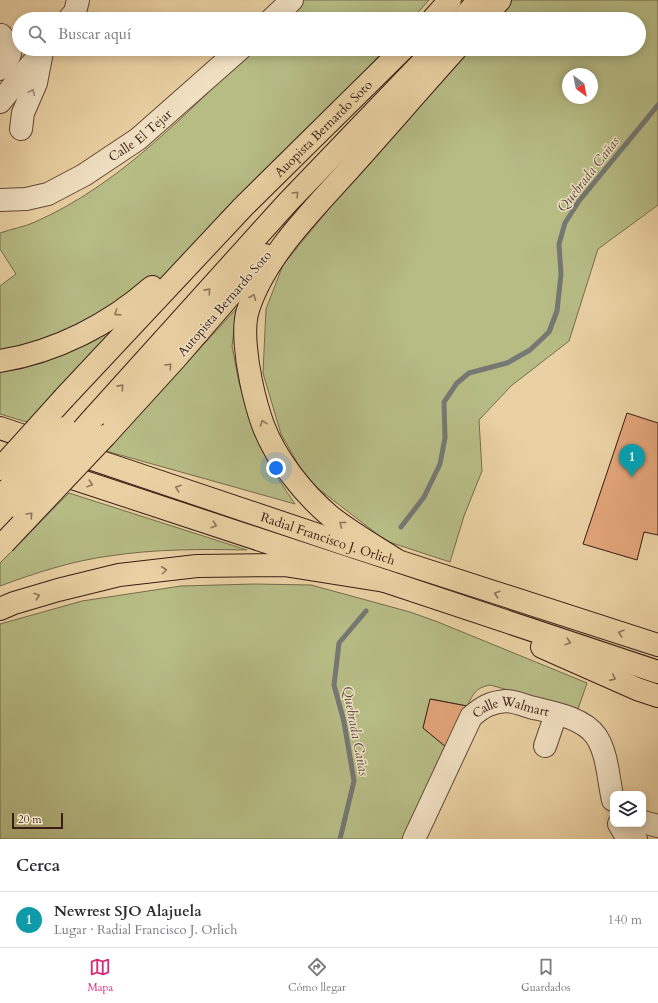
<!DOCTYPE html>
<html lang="es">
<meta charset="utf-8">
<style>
:root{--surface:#fff;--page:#f7f7f7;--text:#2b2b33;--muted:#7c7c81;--line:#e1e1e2;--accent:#db2777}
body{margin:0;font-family:Cardo,serif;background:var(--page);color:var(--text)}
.controls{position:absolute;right:12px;bottom:12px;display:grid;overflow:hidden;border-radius:8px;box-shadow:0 2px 10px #0003}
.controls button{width:36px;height:36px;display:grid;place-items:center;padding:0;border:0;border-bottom:1px solid var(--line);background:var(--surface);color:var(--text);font:20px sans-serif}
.compass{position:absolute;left:562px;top:68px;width:36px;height:36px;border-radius:50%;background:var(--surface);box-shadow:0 2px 10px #0003;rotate:148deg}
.scale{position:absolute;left:12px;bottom:10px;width:51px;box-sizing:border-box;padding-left:4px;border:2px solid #371d14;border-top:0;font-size:11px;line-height:14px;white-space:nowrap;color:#371d14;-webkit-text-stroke:3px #f1e1c3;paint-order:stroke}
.you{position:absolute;left:276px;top:468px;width:14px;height:14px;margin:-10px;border:3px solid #fff;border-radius:50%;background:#1a73e8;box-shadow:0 0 0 6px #1a73e833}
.badge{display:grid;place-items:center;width:26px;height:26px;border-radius:50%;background:var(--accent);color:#fff;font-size:13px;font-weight:700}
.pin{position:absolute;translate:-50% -33px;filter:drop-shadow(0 1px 2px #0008)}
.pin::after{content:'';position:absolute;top:21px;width:14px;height:12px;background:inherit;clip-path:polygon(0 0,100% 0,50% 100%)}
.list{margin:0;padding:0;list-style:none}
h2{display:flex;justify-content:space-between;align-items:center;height:52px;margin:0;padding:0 16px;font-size:17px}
h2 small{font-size:13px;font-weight:400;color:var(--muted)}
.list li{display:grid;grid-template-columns:26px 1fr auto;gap:12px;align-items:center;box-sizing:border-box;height:56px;padding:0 16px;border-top:1px solid var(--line)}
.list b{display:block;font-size:15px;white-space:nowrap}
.list p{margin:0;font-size:13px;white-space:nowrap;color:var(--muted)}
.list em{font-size:13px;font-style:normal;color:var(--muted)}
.icon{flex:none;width:22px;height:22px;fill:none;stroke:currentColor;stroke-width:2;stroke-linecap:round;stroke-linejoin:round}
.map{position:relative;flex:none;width:658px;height:839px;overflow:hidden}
.search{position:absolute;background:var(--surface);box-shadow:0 2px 10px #0003;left:12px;right:12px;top:12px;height:44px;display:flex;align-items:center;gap:10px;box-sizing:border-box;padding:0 14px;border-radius:22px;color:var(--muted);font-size:15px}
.sheet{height:108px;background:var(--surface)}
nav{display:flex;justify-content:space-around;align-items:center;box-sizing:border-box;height:56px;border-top:1px solid var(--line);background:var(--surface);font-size:11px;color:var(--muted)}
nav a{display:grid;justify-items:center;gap:2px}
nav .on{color:var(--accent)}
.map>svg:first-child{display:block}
</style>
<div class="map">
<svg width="658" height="839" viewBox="0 0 658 839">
<rect width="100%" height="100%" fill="#ead1a3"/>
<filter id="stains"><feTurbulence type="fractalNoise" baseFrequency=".005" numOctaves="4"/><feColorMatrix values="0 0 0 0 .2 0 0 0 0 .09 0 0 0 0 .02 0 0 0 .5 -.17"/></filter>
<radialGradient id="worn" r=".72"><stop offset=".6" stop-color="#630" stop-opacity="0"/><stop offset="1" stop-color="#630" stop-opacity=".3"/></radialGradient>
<g fill="#b7bc85" stroke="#776c4c" fill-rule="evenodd">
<polygon points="304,0 429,0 412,19 284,19"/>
<path d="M511 0H658V205L598 249 569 341 511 386 479 420 482 471 464 516 450 562 386 541 307 480 281 434 263 373 266 309 283 265 331 206 468 49H639V19H494ZM568 74H592V98H568Z"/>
<path d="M253 49H385L221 230 163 280 52 341 0 351V286L16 274 0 249V233C11 229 24 227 35 222 121 184 186 113 253 49Z"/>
<polygon points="237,308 232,346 239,383 252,425 269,465 295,504 106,451"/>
<polygon points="117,327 30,423 0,414 0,371 90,343"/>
<path d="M69 493 247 550C201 549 155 549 109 556 72 561 35 573 0 586V563Z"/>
<path d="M254 584 311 585 410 612 438 622 587 683 578 709 490 685C475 688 474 693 467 706L431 699 423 728 446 747 403 839H0V624L82 601 181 586Z"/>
</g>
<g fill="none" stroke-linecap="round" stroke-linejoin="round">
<g stroke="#757873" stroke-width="5">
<polyline points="401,527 424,497 440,464 445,438 444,402 457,383 469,373 507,363 530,350 549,332 557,311 561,274 559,244 565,223 579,201 658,105"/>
<polyline points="340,839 354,781 344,722 334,685 339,643 366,611"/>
</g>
</g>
<g fill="#e3a57a" stroke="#371d14">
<polygon points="627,413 658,423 658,535 644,532 637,560 583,544"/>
<polygon points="430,699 467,706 446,747 423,728"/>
</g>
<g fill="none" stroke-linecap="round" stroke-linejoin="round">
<g stroke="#644a38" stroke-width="24">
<g id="minor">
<polyline points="69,19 75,12 78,0"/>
<polyline points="272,19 292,0"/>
<path d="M0 69C12 54 15 51 1 35"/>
<polyline points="0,102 40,54"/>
<polyline points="21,129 23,113 36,83 42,52"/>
<path id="s1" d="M0 200 26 199 48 194 84 175 138 139 240 49"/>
<polyline points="545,746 556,714"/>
<polyline points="643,822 658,826"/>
<polyline points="619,824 625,834 636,839"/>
<path id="s2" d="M414 839 471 717C482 707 491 702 506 701 514 701 523 705 530 707 550 712 583 717 596 736 608 754 608 779 613 800"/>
</g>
</g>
<g stroke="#371d14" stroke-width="24">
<g id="major">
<path id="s3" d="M0 428 348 545 658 645"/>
<polyline points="51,471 385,581 658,672"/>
<polyline points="542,647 637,689 658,696"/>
</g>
</g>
<g stroke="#371d14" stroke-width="24">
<g id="highway">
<polyline points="433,19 450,0"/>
<polyline points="462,19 479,0"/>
<polyline points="483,19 500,0"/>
<path d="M0 361C56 352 110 324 152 287"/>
<path id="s4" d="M64 398 243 207 403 49"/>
<polyline points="95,416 288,202 435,49"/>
<polyline points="105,436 176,358 265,255"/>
<polyline points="0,521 15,506"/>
<path d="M398 561C375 546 351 533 330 516 302 492 276 459 263 425 258 411 254 396 251 381 247 362 242 328 248 310 264 258 311 212 346 173 383 132 419 90 456 49"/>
<polyline points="0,609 14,603 58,590 119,575 197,566 284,565 385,581"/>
</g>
</g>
<use href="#minor" stroke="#f1e1c3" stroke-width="22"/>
<use href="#major" stroke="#ead1a3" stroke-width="22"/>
<use href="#highway" stroke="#ead1a3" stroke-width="22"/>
<g stroke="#371d14" stroke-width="24" stroke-linecap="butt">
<g id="highway-bridge">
<polyline points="0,469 64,398"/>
<polyline points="0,498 65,428"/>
<polyline points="15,506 95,416"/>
<polyline points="4,543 105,436"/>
</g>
</g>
<use href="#highway-bridge" stroke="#ead1a3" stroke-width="22"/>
</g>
<defs><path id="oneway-chevron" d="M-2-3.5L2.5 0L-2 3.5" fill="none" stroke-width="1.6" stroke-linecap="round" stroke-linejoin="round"/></defs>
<use stroke="#9d8974" href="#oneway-chevron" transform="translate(32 92) rotate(-66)"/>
<g stroke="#90775c">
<use href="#oneway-chevron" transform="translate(296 194) rotate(-46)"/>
<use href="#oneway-chevron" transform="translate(208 291) rotate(-48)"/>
<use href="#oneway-chevron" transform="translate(253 297) rotate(-67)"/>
<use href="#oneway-chevron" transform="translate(117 313) rotate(147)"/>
<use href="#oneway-chevron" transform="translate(169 366) rotate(-47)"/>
<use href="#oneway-chevron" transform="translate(121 387) rotate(-48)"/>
<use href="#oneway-chevron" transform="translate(263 423) rotate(-110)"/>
<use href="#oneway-chevron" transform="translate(90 484) rotate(18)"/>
<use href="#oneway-chevron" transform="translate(178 488) rotate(-161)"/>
<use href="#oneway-chevron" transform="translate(30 515) rotate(-47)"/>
<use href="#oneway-chevron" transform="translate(342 524) rotate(-144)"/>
<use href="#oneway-chevron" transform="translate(214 525) rotate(18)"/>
<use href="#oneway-chevron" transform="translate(164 570) rotate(-7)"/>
<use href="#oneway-chevron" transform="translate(497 594) rotate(-162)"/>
<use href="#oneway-chevron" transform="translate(37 596) rotate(-17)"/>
<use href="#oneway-chevron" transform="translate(621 633) rotate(-162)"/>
<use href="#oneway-chevron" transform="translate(568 642) rotate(18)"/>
<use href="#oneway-chevron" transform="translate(613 678) rotate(24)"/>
</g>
<g text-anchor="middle" stroke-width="3" stroke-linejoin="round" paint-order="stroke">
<g font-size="13" fill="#371d14" stroke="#f1e1c3">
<text dy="5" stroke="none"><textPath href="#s4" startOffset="374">Auopista Bernardo Soto</textPath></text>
<text dy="5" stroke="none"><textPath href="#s1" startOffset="158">Calle El Tejar</textPath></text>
<text transform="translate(224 303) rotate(-49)" y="5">Autopista Bernardo Soto</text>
<text dy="5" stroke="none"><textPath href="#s3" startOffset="346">Radial Francisco J. Orlich</textPath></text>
<text dy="5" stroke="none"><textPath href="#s2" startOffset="178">Calle Walmart</textPath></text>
</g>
<g font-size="14" font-style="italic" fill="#564a44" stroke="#f1e1c3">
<text transform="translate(588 174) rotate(-52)" y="5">Quebrada Cañas</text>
<text transform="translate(356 731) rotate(79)" y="5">Quebrada Cañas</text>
</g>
</g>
<rect width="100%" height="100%" filter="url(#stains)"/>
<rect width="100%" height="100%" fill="url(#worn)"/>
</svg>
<div class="controls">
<button><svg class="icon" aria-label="layers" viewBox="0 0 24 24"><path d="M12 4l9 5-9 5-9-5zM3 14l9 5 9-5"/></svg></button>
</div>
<svg class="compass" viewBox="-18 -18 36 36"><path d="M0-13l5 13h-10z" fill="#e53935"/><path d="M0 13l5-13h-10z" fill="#7c7c81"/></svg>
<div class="scale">20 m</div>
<div class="you"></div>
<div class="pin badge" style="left:632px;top:477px;background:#0f9aa8">1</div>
<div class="search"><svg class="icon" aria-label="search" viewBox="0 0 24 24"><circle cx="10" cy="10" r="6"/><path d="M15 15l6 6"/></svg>Buscar aquí</div>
</div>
<section class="sheet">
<h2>Cerca<small></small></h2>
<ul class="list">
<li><span class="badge" style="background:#0f9aa8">1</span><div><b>Newrest SJO Alajuela</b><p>Lugar · Radial Francisco J. Orlich</p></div><em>140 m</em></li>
</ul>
</section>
<nav>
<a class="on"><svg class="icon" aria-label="map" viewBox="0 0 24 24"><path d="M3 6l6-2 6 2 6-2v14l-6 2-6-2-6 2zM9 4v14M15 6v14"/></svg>Mapa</a>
<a><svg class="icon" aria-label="directions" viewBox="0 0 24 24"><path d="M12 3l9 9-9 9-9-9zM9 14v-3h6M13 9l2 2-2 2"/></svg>Cómo llegar</a>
<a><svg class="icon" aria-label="saved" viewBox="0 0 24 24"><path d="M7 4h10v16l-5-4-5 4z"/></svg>Guardados</a>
</nav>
